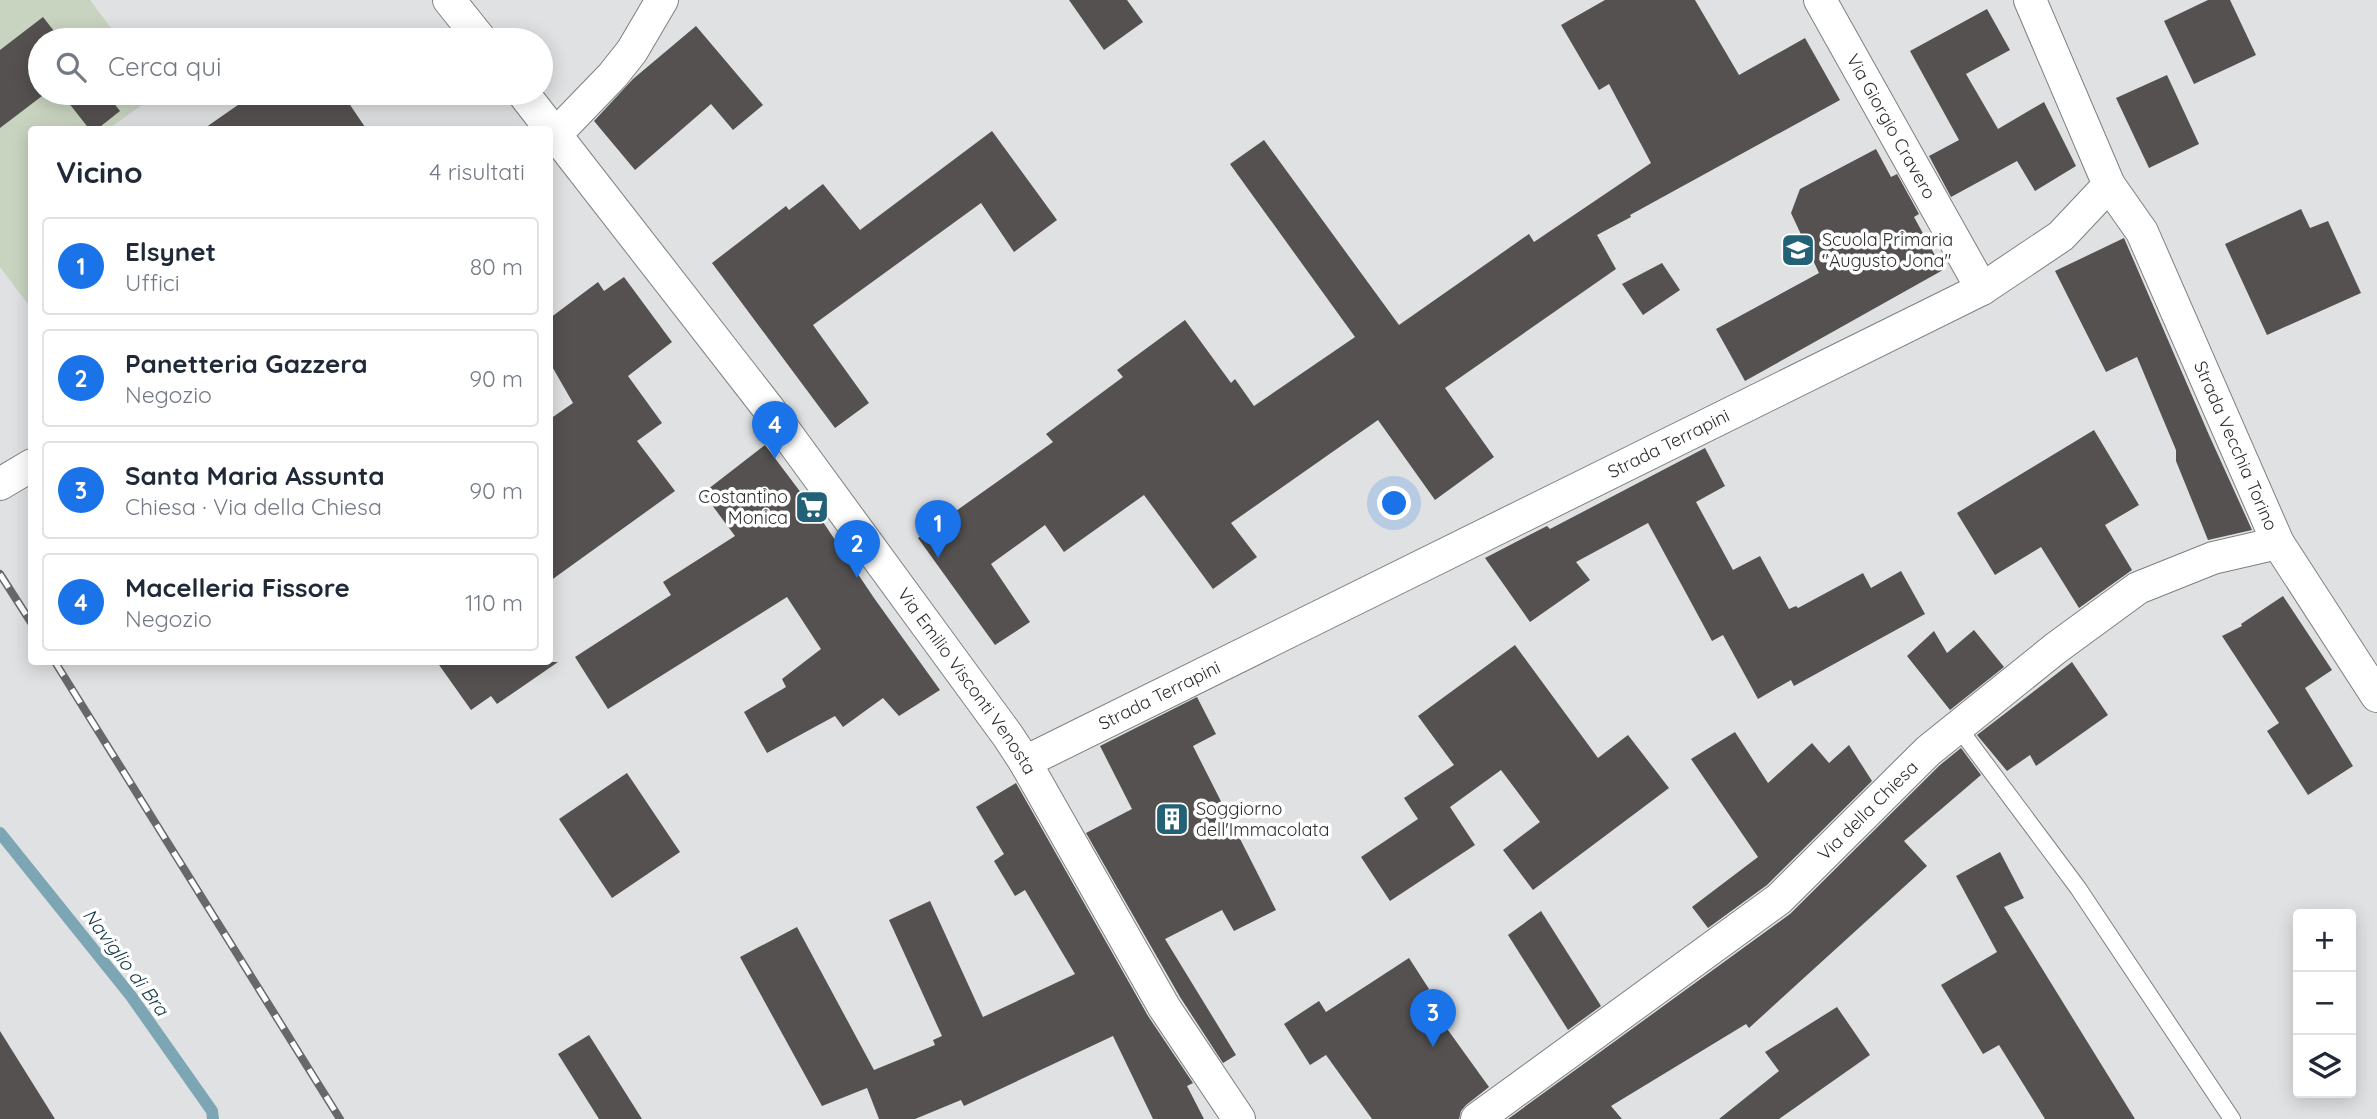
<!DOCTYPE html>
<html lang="it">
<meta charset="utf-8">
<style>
:root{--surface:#fff;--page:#f6f6f7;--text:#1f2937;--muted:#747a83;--line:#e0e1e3;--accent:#1a73e8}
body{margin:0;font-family:Quicksand,sans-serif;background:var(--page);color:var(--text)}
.controls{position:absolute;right:21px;bottom:21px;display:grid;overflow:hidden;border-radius:7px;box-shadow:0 4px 18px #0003}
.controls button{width:63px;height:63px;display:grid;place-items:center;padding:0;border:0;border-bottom:2px solid var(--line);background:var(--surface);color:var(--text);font:35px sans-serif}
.you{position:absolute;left:1395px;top:504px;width:24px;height:24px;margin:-18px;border:5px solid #fff;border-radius:50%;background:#1a73e8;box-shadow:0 0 0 10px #1a73e833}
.badge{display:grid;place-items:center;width:46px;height:46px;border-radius:50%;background:var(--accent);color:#fff;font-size:23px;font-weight:700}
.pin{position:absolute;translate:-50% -58px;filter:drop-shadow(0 2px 4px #0008)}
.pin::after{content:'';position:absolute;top:37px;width:24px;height:21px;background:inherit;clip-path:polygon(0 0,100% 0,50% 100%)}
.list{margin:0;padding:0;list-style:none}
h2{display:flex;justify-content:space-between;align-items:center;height:91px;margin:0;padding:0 28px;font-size:30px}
h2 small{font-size:23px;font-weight:400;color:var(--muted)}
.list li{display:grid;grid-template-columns:46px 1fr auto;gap:21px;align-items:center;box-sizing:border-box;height:98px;margin:0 14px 14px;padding:0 14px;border:2px solid var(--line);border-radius:7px}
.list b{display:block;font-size:26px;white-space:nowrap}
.list p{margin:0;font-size:23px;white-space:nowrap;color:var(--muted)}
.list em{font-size:23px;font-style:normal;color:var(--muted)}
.icon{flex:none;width:38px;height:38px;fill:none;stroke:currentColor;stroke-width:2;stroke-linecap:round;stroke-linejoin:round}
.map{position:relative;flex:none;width:2377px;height:1119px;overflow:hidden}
.search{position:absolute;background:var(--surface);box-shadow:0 4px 18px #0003;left:28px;top:28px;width:525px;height:77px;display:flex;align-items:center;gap:18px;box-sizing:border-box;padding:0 24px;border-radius:38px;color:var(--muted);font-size:26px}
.panel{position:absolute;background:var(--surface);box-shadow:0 4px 18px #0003;left:28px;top:126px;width:525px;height:539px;border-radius:7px}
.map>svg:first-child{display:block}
</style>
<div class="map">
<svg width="2377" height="1119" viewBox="0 0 2377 1119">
<rect width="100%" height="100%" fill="#dfe1e3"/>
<polygon fill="#c9d4c0" points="0,0 90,0 120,40 40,40 40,93 159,93 108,129 32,130 31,308 0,267"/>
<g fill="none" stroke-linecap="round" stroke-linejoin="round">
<polyline stroke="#7da6b5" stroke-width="12" points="0,833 131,996 212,1111 213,1119"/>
</g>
<g fill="#545150">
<polygon points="1069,0 1127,0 1143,22 1104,50"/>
<polygon points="1605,0 1695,0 1739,75 1805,38 1840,100 1630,215 1631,217 1597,235 1616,269 1445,388 1494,457 1435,500 1378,420 1231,523 1257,557 1213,589 1144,495 1064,552 1045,525 991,564 1030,622 995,645 918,538 1053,442 1046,434 1123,377 1117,370 1185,320 1231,383 1235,379 1254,406 1355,337 1230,164 1264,140 1399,325 1529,234 1534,242 1651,163 1609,84 1599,90 1561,25"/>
<polygon points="2208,0 2230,0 2256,55 2194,84 2164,21"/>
<polygon points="1987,9 2010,50 1966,74 1998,129 2044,102 2076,166 2035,191 2017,161 1951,197 1929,156 1959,140 1910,51"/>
<polygon points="43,17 61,40 40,40 40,93 46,93 0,128 0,50"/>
<polygon points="696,26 763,105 733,130 711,104 635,170 594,121 633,79"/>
<polygon points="2167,75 2199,144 2149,168 2116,98"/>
<polygon points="61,93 106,93 120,111 96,130 90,130"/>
<polygon points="244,93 342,93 367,130 202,130 248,98"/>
<polygon points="992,131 1057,220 1014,252 981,203 813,325 869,403 835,428 712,263 786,206 789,210 823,184 860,230"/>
<polygon points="1876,149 1891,177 1897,174 1919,214 1914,217 1943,270 1745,381 1716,329 1819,273 1791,213 1800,189"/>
<polygon points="2301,209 2310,228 2328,221 2361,293 2267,335 2225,244"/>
<polygon points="2124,238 2209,435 2252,530 2208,540 2176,461 2176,450 2137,357 2106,372 2055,271"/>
<polygon points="1662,263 1680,290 1643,315 1622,284"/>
<polygon points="624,277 672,342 628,376 662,423 637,441 675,491 550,581 550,419 573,403 550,363 550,318 598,282 604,291"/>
<polygon points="2094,430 2139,505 2105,525 2132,570 2079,608 2041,547 1995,575 1957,513"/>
<polygon points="765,445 823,522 874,598 940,690 899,716 883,698 843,727 835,716 767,753 744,712 786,687 782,679 821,649 787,597 608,709 575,657 671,595 663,582 735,536 703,493"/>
<polygon points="1705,448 1725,486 1696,502 1733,570 1760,556 1789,609 1796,606 1798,608 1863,573 1871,588 1901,571 1925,614 1794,686 1791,680 1758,699 1723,635 1712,641 1648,523 1576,562 1590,580 1530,622 1485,558 1547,526 1550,529"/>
<polygon points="2283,596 2332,670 2305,688 2353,766 2308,795 2267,731 2279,723 2222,636 2242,626 2241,624"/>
<polygon points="1974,630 2004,667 1950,710 1907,656 1934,631 1947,653"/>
<polygon points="1515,645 1598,758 1628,735 1669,788 1533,890 1503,850 1540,822 1501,770 1450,807 1475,845 1390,901 1361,857 1418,819 1404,798 1454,765 1418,716"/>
<polygon points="437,662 558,662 497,704 491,696 471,710"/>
<polygon points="2072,662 2108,715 2036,766 2030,755 2007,771 1977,735"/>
<polygon points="1197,697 1216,734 1193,746 1276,910 1234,931 1222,910 1165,939 1236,1055 1223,1063 1180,997 1086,833 1132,809 1100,746"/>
<polygon points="1735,732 1768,783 1812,743 1829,763 1849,745 1872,781 1767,885 1708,928 1692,907 1758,857 1691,759"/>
<polygon points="1961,748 1981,775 1904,841 1927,866 1749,1028 1746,1024 1611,1106 1622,1119 1508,1119 1790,914 1940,765"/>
<polygon points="627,773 680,852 612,898 559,819"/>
<polygon points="1016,783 1148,1016 1193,1083 1187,1086 1204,1119 1153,1119 1113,1036 964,1106 961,1100 915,1119 879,1119 867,1088 822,1106 740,957 797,927 874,1070 935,1045 933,1040 942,1036 889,920 930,901 983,1017 1075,974 1025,890 1015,896 994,861 1004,854 976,807"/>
<polygon points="2000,852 2024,898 2004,907 2135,1119 2045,1119 1999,1045 1983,1054 1941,985 1997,952 1956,876"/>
<polygon points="1541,911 1601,1006 1568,1030 1508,935"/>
<polygon points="1409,958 1429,989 1422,994 1489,1087 1466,1105 1461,1111 1459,1119 1372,1119 1326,1055 1310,1065 1284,1024 1319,1001 1326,1012"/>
<polygon points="1837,1007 1870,1055 1779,1119 1719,1119 1779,1071 1765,1052"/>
<polygon points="0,1031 55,1119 0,1119"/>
<polygon points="589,1035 642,1119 599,1119 558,1054"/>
</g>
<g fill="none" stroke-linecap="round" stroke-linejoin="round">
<g stroke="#7e8081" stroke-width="18">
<polyline id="service" points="1958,727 2078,888 2232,1119"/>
</g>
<g stroke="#7e8081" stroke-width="34">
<g id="minor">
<polyline points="449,0 481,40"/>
<path id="s1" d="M1820 0 1982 289"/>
<path id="s2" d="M2030 0 2109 185 2142 232 2278 543 2377 696"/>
<path id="s3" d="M523 93 768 408 1008 736 1025 762 1164 1007 1239 1119"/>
<polyline points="556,134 613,75 632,51 662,0"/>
<polyline points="0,484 32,465"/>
<path id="s4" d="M1025 762 1982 289 2061 236 2109 185"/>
<path id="s5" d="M1477 1119 1779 899 1928 751 2056 648 2138 588 2213 558 2278 543"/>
</g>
</g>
<use href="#service" stroke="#fff" stroke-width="16"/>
<use href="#minor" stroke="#fff" stroke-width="32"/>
<g stroke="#676869" stroke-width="8">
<g id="rail">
<polyline points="0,574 32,624"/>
<polyline points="55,662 340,1119"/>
</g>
</g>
<use href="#rail" stroke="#fff" stroke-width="5" stroke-dasharray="16" stroke-linecap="butt"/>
</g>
<defs>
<g id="school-square" transform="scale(1.75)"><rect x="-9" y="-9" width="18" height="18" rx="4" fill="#236177" stroke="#fff"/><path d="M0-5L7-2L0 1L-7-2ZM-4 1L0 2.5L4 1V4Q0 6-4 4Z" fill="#fff"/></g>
<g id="supermarket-square" transform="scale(1.75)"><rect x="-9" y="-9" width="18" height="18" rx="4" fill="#236177" stroke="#fff"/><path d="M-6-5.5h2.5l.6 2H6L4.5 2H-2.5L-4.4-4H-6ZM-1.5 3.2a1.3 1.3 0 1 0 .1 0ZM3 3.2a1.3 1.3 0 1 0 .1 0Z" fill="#fff"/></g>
<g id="building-square" transform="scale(1.75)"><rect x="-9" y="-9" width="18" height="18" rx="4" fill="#236177" stroke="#fff"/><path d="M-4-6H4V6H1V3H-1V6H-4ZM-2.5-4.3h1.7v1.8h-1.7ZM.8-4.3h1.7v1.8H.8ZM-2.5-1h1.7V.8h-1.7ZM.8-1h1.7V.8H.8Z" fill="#fff"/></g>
</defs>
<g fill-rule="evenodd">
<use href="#school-square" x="1798" y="250"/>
<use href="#supermarket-square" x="812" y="507"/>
<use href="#building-square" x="1172" y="819"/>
</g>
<g text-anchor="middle" stroke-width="7" stroke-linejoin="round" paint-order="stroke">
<g font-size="18" fill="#2e2e2f" stroke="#fff">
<text dy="6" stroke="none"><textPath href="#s1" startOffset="145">Via Giorgio Cravero</textPath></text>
<text dy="6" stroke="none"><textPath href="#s4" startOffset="718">Strada Terrapini</textPath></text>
<text dy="6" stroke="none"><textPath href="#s2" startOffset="492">Strada Vecchia Torino</textPath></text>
<text dy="6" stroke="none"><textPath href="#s3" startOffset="737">Via Emilio Visconti Venosta</textPath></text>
<text dy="6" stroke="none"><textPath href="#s4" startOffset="150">Strada Terrapini</textPath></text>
<text dy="6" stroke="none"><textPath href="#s5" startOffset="499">Via della Chiesa</textPath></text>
</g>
<g font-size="18" fill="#2e2e2f" stroke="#fff" text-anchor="start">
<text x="1822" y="246">Scuola Primaria<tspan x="1822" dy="21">"Augusto Jona"</tspan></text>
<text x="788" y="503" text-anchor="end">Costantino<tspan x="788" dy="21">Monica</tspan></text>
<text x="1196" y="815">Soggiorno<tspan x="1196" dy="21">dell'Immacolata</tspan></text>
</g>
<g font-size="19" font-style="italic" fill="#103643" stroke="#fff">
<text transform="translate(126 962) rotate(53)" y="7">Naviglio di Bra</text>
</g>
</g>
</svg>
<div class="controls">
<button>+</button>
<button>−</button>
<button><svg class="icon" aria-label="layers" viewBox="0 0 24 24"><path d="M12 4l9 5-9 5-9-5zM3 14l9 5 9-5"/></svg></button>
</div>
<div class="you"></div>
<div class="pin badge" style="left:938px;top:558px">1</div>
<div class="pin badge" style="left:857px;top:578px">2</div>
<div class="pin badge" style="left:1433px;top:1047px">3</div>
<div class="pin badge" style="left:775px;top:459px">4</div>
<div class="search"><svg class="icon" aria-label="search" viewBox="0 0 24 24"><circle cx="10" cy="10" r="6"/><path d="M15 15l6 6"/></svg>Cerca qui</div>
<section class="panel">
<h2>Vicino<small>4 risultati</small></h2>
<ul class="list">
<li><span class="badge">1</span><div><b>Elsynet</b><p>Uffici</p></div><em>80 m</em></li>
<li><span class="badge">2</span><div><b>Panetteria Gazzera</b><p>Negozio</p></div><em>90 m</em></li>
<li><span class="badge">3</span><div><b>Santa Maria Assunta</b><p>Chiesa · Via della Chiesa</p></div><em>90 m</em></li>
<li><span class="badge">4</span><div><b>Macelleria Fissore</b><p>Negozio</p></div><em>110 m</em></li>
</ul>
</section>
</div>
